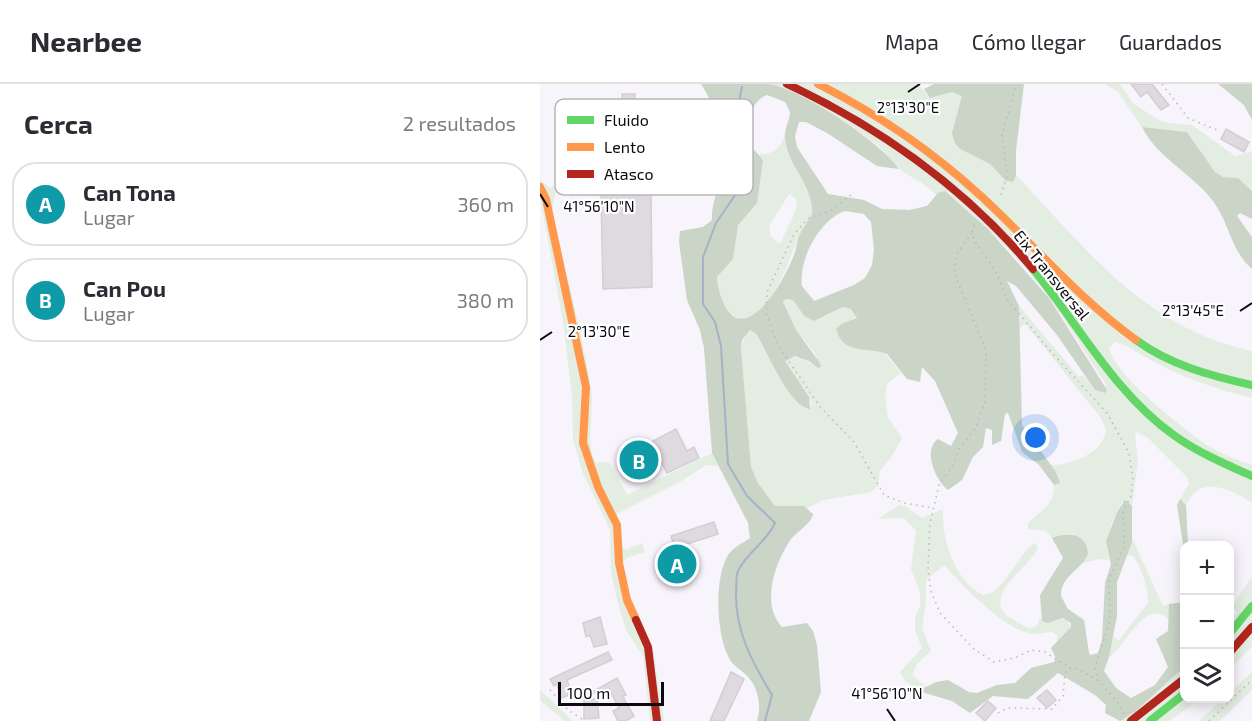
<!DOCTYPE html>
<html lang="es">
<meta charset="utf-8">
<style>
:root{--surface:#fff;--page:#f7f7f7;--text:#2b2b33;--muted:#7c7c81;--line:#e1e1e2;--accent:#5e5c62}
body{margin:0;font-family:"Exo 2",sans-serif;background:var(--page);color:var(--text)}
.controls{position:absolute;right:18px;bottom:18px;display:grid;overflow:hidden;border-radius:12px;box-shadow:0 3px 15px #0003}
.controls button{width:54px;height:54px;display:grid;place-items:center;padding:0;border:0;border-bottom:2px solid var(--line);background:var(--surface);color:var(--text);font:30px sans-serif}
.scale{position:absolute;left:18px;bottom:15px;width:106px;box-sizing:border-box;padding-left:6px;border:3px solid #0c0a10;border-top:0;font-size:16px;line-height:21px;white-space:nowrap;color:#0c0a10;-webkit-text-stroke:4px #fff;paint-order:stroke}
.you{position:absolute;left:496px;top:354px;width:21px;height:21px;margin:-15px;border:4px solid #fff;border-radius:50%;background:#1a73e8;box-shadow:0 0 0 9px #1a73e833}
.badge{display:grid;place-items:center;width:39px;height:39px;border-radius:50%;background:var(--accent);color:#fff;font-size:20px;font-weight:700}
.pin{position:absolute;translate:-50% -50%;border:3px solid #fff;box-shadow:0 2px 6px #0006}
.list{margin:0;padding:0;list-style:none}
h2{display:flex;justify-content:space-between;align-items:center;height:78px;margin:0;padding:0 24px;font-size:26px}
h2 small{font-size:20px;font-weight:400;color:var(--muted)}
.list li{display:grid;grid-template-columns:39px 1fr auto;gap:18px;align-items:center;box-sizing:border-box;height:84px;margin:0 12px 12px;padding:0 12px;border:2px solid var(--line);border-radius:24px}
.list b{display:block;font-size:22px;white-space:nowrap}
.list p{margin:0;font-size:20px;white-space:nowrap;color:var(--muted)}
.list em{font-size:20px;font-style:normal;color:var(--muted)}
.icon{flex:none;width:33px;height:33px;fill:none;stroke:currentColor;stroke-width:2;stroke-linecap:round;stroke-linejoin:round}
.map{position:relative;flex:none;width:712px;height:637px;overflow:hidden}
header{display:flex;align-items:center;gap:36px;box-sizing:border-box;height:84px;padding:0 30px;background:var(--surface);border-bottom:2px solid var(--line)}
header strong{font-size:28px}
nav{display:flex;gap:33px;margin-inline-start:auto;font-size:21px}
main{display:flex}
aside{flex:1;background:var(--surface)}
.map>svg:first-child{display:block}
</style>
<header>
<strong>Nearbee</strong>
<nav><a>Mapa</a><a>Cómo llegar</a><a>Guardados</a></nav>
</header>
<main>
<aside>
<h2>Cerca<small>2 resultados</small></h2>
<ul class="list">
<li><span class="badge" style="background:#0f9aa8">A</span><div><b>Can Tona</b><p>Lugar</p></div><em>360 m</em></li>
<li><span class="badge" style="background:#0f9aa8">B</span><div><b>Can Pou</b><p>Lugar</p></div><em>380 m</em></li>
</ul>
</aside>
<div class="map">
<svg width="712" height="637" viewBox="0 0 712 637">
<rect width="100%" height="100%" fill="#f7f4fb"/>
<g fill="#e4ede1" fill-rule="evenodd">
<path d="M231 0H378L390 14 412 8 420 9 423 15 412 49 420 65 450 80 469 99 476 91C546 165 606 245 712 267V314C680 306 646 295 616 279 602 272 590 262 575 258L569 264C574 291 646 347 670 363 683 371 698 376 712 381V419C700 410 672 396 658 406 652 409 649 416 646 421L640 415 649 400 647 393 608 354 597 348 595 352 598 378 592 422 582 418C572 437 563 454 570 476L561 475 542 479 547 473 533 450 512 454 506 447 488 445V439C500 427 515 421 514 401H517L518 391 511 381C531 382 565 368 566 345L561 334 487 242 484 240 480 244 479 222 539 293 543 291 555 306 567 302 563 296C545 269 529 241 510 215 481 176 443 137 405 107L397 112C384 97 373 96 360 85 351 78 345 66 335 59 302 34 267 17 231 0Z"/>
<polygon points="565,0 580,0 593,19 615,34 627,39 652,41 695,72 712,68 712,107 698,94 683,93 675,88 647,48 602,43 578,8"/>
<path d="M245 50C250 77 274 102 272 130 269 137 263 143 260 150 251 168 226 253 193 231 183 225 177 205 177 193L194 172 196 144 218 112 223 77 219 70C233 71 241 64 245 50ZM249 110 256 115C260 128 244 145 242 158L238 159 230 151 229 142Z"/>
<path d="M31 93 34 105 25 104 15 110 11 128C25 186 42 246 51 305 55 328 44 357 56 379L69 378 87 411 172 369 178 382 166 381 143 396 77 430 83 464 86 466 102 459 105 468 87 474 83 478 89 509 113 564 124 637H110L103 572 86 546 77 516 71 487 70 446 42 387 33 355 32 313 23 237 0 113V96L10 104Z"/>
<path d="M245 215 253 216 264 232 274 237 304 223 311 225 317 233 305 239 307 262 344 268 361 289 347 300 345 312 348 334 362 354 352 372 340 387 338 402 331 408 284 416 267 424 235 422 218 399 211 383 201 264 206 248 213 247C232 271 240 307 267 325L272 320 245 277C260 266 267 281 281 283L275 269 256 246 243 222Z"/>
<path d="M359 421 365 422 382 434 403 425C401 454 415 498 443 511 467 508 478 467 495 459L498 463C490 484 455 500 461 525L467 532 488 544 496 543 500 534 508 539 526 534 531 543 517 558V551L512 548C506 548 500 551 494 550 466 548 423 502 405 482L402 483 386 496V518L382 544 391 567 377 580 372 591 386 603 378 607 365 597 360 588 382 564 375 547V534L380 522V508L371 485 376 447 364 434 338 435Z"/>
<path d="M592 454 623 522 629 520V536C606 512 586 562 569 573L573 553 579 556 608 519C609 503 601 484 593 471L585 472Z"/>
<polygon points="712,492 712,562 690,585 690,537 698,528 692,523"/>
<polygon points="644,583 644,614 660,615 629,637 580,637 596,627"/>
<polygon points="712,588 712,606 680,637 659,637 683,615 690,614 690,609"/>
<polygon points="0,606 33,637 25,637 3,619 0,616"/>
</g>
<g fill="#cad4c7" fill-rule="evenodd">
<path d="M161 0C183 0 209 0 230 0 263 7 341 58 359 85L337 82 287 49 266 38H259L255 52 257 63 288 110 324 116 342 125 369 126 387 122 398 109 405 107 448 145 509 214 567 306 565 309 555 306 517 251 476 202 467 197 479 222 482 341 516 388 520 399 514 401 499 381 482 368 468 329 465 330 461 357 452 361V346L446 344 443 363 433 373 422 396 408 406C396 397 382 366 398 355L411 362 418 349 395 297 382 283 380 298 367 295 347 270C327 262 304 272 296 245L301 240 317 234 311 225 303 223 274 237 264 232 253 216 246 215 243 218 256 246 280 279 281 283 278 284 269 277 255 272 245 277 269 313 270 325C249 323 227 266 216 250L210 246 202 256 201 264 211 383 218 399 235 422H264L273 430C271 441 255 448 249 458 234 481 221 521 242 543L267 539 273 547 277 561 281 608 269 637H217C222 622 218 601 205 590 199 584 193 582 189 574 176 550 174 494 188 471 193 463 203 459 210 454L208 439 172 369 164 264 160 246 147 216 139 158 140 147 163 143 172 136C171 118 180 103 184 85 189 63 174 19 161 0ZM227 11 245 18 250 28C250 36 245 43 245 51 245 80 274 100 272 130 269 137 263 143 260 150 257 155 257 162 255 168 249 186 218 248 193 232 184 225 177 205 177 193L193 175 198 141 217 119 223 77C219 69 212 66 208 58 202 43 212 16 227 11ZM305 127 324 130 331 138 334 165 332 181 325 194 314 201 274 217 262 202C258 176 280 135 305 127Z"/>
<polygon points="394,0 484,0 476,67 476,91 473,98 466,97 450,80 420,65 415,59 412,49 422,12 412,8 390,14 384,5"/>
<polygon points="678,0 712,0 712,36 704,21"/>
<path d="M602 43 647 48 675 88 683 93 698 94 712 107V135L700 129 697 132 712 153V185C691 167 689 138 673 117 652 89 618 75 602 43Z"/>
<polygon points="640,415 646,421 648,461 644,462 644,467 637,421"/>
<path d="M585 416 592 422V458L577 498V532L569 573 564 587 576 604 591 614 615 601 628 583 616 555 628 547 629 520 644 518V583L596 627 580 637 565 629 566 621 555 611 518 589 488 615 453 612 430 629 412 617 378 607 396 598 408 596 429 608 437 609 457 601 475 599 491 584 514 578 516 574 511 564 531 543V539L523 534 508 539 502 537 500 511 523 474 512 454C527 448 547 449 548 470 541 487 521 491 521 512L528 525 544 536 549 569 551 571 558 569 562 556 565 499 571 480 566 457 577 428Z"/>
</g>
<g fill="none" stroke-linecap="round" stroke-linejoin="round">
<path stroke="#a4b4c6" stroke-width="2" d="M202 3 195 36 202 101 176 139 163 173V220L175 238 181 262 188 380 207 412 235 439C227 457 209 467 199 485 195 491 197 501 196 508 195 547 212 578 232 611L225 637"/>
</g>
<g fill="#dfdadf" stroke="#d3ced2" stroke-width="1.5">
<polygon points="591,0 612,0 629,21 621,26 607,8 601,13"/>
<rect x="82" y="10" width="13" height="11"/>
<polygon points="686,45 709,58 704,68 681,55"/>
<polygon points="111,108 112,203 63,205 61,109"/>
<polygon points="136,345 147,367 154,363 159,374 127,389 111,358"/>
<polygon points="104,367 109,377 93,384 88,375"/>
<polygon points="174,438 178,450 138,463 134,462 131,452"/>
<polygon points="140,472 144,486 133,489 129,475"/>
<polygon points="60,533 67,560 54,563 50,551 46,553 43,539"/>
<polygon points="68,568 72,576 27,596 32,610 21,614 17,600 14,602 10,595"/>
<polygon points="191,588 204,595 184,637 170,637"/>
<polygon points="77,594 86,611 83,612 85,617 94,632 86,637 78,637 73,627 79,624 71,609 69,611 66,607 57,612 54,607"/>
<polygon points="507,606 516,616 507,624 497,614"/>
<polygon points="57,615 59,634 44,635 44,616"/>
<polygon points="448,617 456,624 445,637 436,629"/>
</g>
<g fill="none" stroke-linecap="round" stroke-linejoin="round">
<g stroke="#bab8ba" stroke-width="1.5" stroke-dasharray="1.5 4.5" stroke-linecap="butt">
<polyline points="622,0 648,34 677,46"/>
<polyline points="311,111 290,127 269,134 254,150 227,208 226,229 239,263 281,324 314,358 344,411 364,419 393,424"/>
<polyline points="461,111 467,92 462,52 476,0"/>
<polyline points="434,141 432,149 435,158 456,188 467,215 512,269 567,329 589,369 593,395 591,412 583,427 584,463 569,495 570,536 555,584 558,596 577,617 585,631"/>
<polyline points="432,149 416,171 414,189 446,266 445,318 435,345 419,365 412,383 399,401 390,439 388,485 391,507 400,529 434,565 454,578 475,574 491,566 505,568 530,584"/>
<polyline points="10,606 28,626 45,637"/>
<polyline points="458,629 467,624 512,625 523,612 525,589 530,584 538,585 557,596"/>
<polyline points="669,637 712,596"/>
</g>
<g stroke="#63d668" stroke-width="8">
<path d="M493 185C539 241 575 310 635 352 659 369 685 380 712 392"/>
<path d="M596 256C630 281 671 292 712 301"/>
<polyline points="690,549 712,522"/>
<polyline points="610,637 644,610"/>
</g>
<g stroke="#ff974d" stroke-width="8">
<path d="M278 0C338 30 393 68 442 113 494 161 539 215 596 256"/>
<polyline points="0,103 6,115 46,303 43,359 58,403 77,441 79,479 87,516 96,536"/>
</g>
<g stroke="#b3261e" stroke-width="8">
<path d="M247 0C341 44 426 105 493 185"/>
<polyline points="96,536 108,563 117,637"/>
<polyline points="690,568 712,543"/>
<polyline points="591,637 644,595"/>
</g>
</g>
<path fill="none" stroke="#0c0a10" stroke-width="2" d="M368 8 380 0M0 110 8 123M700 227 712 219M0 256 12 248M347 625 355 637"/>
<g text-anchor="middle" stroke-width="4.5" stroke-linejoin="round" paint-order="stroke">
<g font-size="16" fill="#0c0a10" stroke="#fff">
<text transform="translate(512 191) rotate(51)" y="6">Eix Transversal</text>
</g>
</g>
<rect x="15" y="15" width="198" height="96" rx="9" fill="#fff" stroke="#b6b6b7" stroke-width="1.5"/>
<rect x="27" y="32" width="27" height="8" fill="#63d668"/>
<rect x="27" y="59" width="27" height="8" fill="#ff974d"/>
<rect x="27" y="86" width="27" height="8" fill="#b3261e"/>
<g font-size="16" fill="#0c0a10">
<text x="64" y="42">Fluido</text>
<text x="64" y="69">Lento</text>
<text x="64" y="96">Atasco</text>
</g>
<g font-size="15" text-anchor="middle" fill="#0c0a10" stroke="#fff" stroke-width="4.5" stroke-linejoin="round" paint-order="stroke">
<text x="368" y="29">2°13'30"E</text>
<text x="59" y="128">41°56'10"N</text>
<text x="653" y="232">2°13'45"E</text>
<text x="59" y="253">2°13'30"E</text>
<text x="347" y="615">41°56'10"N</text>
</g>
</svg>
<div class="controls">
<button>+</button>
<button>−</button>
<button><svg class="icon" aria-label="layers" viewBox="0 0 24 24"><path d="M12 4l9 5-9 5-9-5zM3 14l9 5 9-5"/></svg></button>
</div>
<div class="scale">100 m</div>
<div class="you"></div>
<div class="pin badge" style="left:137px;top:480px;background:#0f9aa8">A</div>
<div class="pin badge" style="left:99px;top:376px;background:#0f9aa8">B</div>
</div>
</main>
